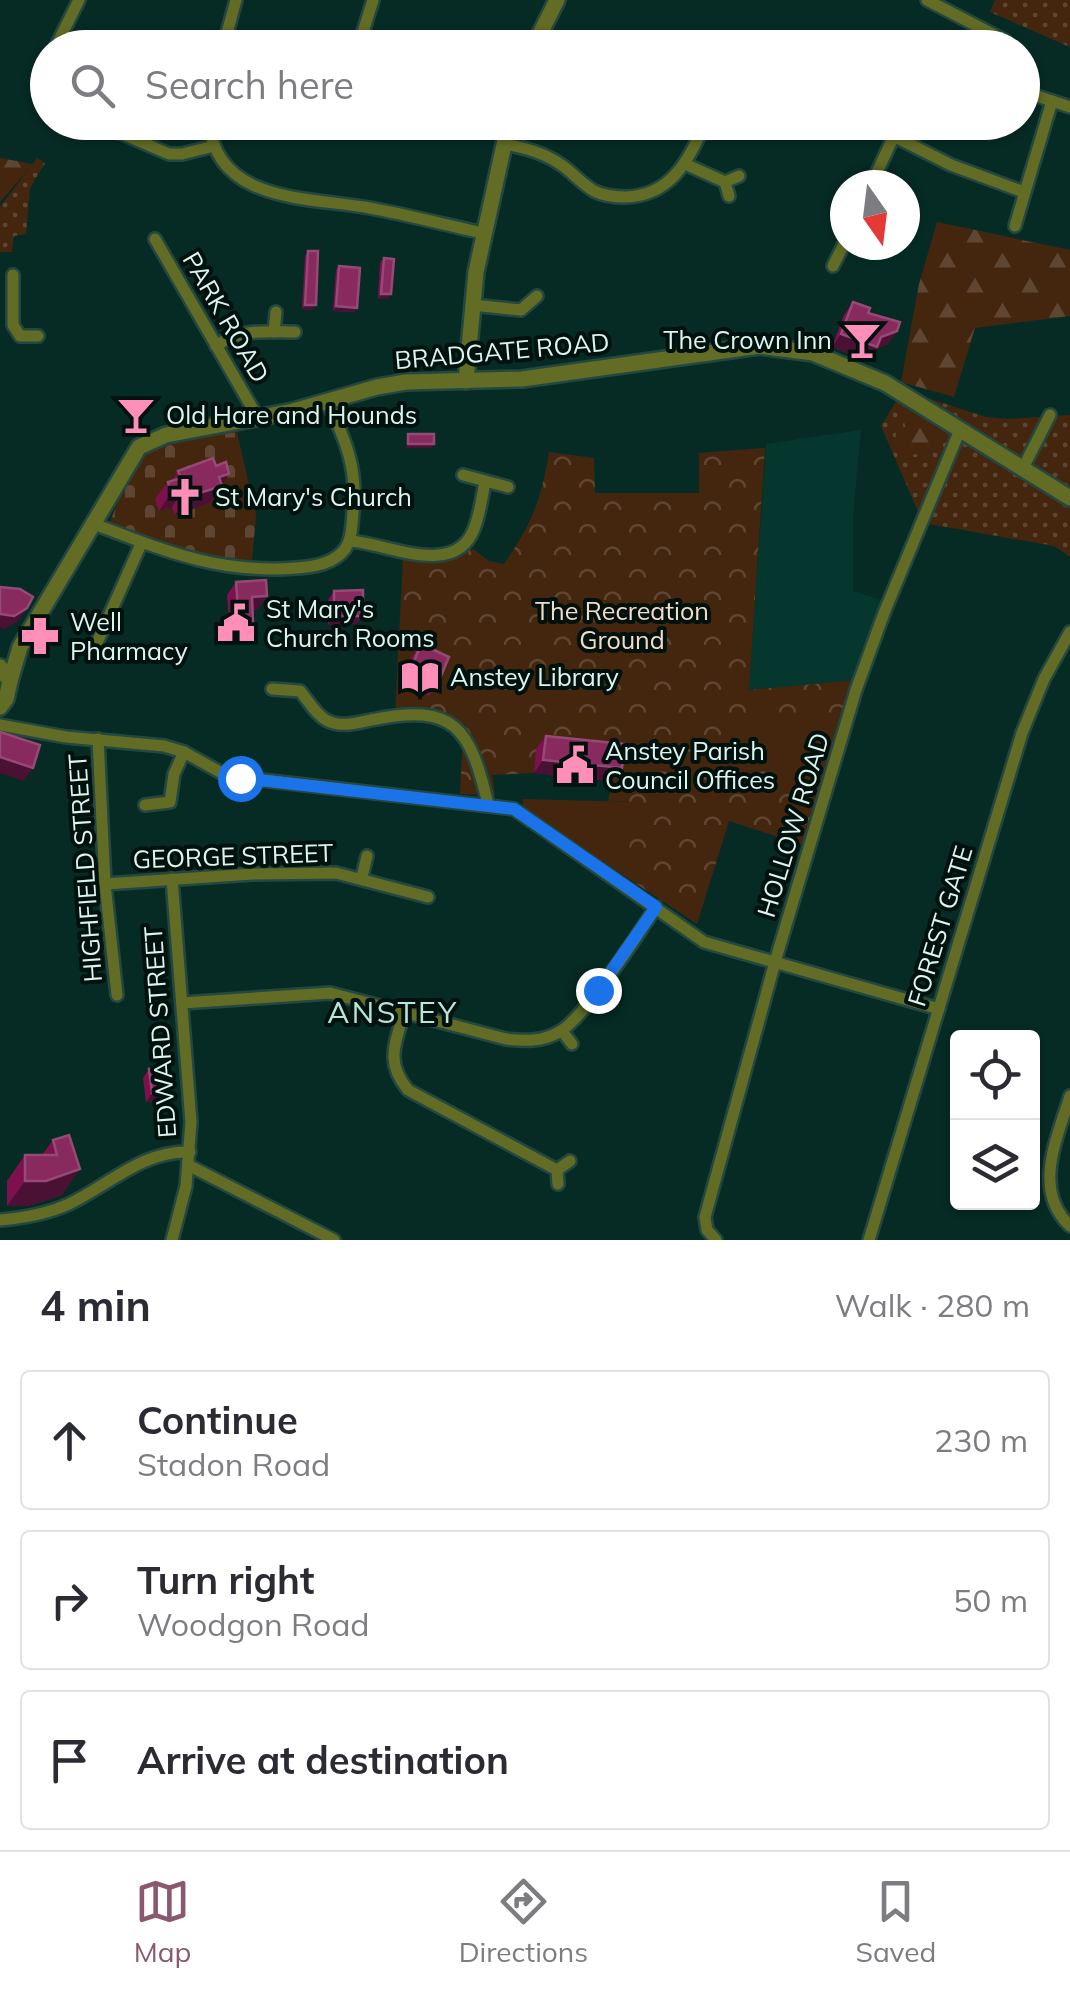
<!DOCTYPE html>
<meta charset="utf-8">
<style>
:root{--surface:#fff;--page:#f2f2f3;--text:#2b2b33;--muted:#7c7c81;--line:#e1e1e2;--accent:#8a586f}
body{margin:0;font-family:Mulish,sans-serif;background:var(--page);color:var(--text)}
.controls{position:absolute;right:30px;bottom:30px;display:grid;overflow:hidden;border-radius:10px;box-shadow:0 2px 8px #0004}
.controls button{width:90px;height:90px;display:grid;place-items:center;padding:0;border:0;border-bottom:2px solid var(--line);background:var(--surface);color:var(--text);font:50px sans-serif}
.compass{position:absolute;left:830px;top:170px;width:90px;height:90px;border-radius:50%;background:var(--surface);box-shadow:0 2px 8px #0004;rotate:166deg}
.stop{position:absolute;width:30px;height:30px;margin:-22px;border:8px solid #1a73e8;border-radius:50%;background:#fff}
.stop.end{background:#1a73e8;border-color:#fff;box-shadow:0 2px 10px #0008}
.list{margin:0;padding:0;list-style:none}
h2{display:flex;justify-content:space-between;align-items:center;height:130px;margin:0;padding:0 40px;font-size:42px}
h2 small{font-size:32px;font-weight:400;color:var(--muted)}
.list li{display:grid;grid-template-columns:65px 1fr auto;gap:30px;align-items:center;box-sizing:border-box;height:140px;margin:0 20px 20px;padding:0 20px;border:2px solid var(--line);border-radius:10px}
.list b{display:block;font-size:38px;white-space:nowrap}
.list p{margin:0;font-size:32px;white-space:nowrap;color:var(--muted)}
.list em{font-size:32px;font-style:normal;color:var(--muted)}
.icon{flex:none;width:55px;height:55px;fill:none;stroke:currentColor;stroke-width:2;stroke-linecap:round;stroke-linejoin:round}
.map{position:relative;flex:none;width:1070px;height:1240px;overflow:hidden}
.search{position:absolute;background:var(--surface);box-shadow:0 2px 8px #0004;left:30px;right:30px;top:30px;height:110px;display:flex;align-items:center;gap:25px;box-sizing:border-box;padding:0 35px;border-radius:55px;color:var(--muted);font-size:38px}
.sheet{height:610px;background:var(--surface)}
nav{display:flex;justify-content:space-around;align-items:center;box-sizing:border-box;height:140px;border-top:2px solid var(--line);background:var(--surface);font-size:28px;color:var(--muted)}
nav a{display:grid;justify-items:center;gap:5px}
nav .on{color:var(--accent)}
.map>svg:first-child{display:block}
</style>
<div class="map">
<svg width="1070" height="1240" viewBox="0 0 1070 1240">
<defs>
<pattern id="grass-dots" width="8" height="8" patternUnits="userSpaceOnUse" patternTransform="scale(2.5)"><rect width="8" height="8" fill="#44260f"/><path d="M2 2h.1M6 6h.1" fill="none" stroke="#5e4632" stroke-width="1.8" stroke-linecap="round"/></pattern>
<pattern id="forest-firs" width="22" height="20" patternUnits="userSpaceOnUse" patternTransform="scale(2.5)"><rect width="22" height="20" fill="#44260f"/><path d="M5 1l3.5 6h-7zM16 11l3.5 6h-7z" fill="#5e4632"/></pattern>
<pattern id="cemetery-stones" width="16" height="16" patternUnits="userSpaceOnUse" patternTransform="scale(2.5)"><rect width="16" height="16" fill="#44260f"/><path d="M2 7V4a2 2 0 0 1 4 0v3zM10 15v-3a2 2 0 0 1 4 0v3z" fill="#5e4632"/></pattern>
<pattern id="park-crowns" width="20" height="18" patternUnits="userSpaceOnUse" patternTransform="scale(2.5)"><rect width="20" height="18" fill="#44260f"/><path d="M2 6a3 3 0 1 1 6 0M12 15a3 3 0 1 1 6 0" fill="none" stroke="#5e4632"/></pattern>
</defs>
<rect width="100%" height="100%" fill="#062b24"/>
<polygon fill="#06372e" points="861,430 853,516 853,591 884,601 857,680 749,690 766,444"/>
<g fill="url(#grass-dots)">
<polygon points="995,0 1070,0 1070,47 990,12"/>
<polygon points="37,158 45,163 30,188 26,234 14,236 12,252 0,252 0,207"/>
<polygon points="903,390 986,417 1009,419 1070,415 1070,557 1054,546 923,523 881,426"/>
</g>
<g fill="url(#forest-firs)">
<polygon points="0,158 33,164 0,202"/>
<polygon points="937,222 1070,250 1070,316 975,328 954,397 901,382 919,284"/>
<path d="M905 406 944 429 946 438 939 452C925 452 913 456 899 455L895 447 896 432 906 428 901 413Z"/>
</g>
<path fill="url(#cemetery-stones)" d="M237 432 256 515 252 561 235 569 167 552 110 522C119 501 127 467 145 452 163 437 214 436 237 432Z"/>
<path fill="url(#park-crowns)" d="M765 448 749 690 857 680 806 846 729 821 697 924 623 875 638 802 608 801 613 781 537 749 534 773 492 775 495 795 460 794 463 733 450 724 395 715 403 559 442 556 473 549 489 561 504 564C531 526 542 498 549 452L594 458 595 493H699V453Z"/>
<g fill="#44260f">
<polygon points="759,706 826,727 809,783 741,762"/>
<polygon points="523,799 639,802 623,875 522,810"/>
</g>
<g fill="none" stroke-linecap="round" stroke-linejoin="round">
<g stroke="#244740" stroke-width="16">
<g id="minor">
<polyline points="927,0 1006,41"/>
<polyline points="970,47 980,28"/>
<polyline points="55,48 79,0"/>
<polyline points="223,48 236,0"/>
<polyline points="358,48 373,0"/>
<polyline points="1025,92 1070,107"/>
<polyline points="95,122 169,154 182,154 214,146"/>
<path d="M209 122C216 204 311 197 370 208 408 215 446 225 483 233"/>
<polyline points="866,122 951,165 1024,192"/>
<path d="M504 144C526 148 545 153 563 166 574 174 582 184 594 191 604 196 614 197 625 197 672 196 688 160 706 122"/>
<polyline points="685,164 725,182"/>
<polyline points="871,185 894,136"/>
<polyline points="729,196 725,182 739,176"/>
<polyline points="1015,226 1052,101"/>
<polyline points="155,239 254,411 256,419"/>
<polyline points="833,266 845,242"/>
<polyline points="13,275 13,325 20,336 38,336"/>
<polyline points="472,305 521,310 537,296"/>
<polyline points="274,332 276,312"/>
<path d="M216 346C241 328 265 332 295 332"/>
<polyline points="1022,470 1050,415"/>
<polyline points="463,475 508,487"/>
<path d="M94 524C165 551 219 574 296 568 313 567 334 564 345 549 352 539 352 524 353 512 358 470 346 439 327 402"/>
<path d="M350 541C386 543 455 579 474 529 480 514 482 497 485 482"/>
<polyline points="96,645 141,544"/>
<path d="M272 689 300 691C308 700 315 714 326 720 340 728 357 723 371 720 456 702 470 729 488 804"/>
<polyline points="0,725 66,737 164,746 184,752 227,776 514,809 704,942 939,1009"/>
<polyline points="98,739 105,884 117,995"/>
<polyline points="145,805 170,802 174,774 184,752"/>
<polyline points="362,877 367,856"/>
<polyline points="105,884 253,874 336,873 428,897"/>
<path d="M182 1003 330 993 506 1039C525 1041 542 1042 559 1032 584 1019 638 934 656 907"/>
<path d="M404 1013C395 1044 385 1062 408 1090L557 1170"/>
<polyline points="562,1031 572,1044"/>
<path d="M1070 1096C1057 1139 1032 1190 1070 1226"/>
<polyline points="188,1165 334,1240"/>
<polyline points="558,1184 557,1170 570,1161"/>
<path d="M0 1220C24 1218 47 1214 69 1204 109 1185 143 1150 190 1152"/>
<polyline points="172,1240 186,1186 191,1122 172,879"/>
<polyline points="716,1240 707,1230 705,1217 775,962 856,690 884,613 960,430"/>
<polyline points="869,1240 1022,733 1044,679 1070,632"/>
</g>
</g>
<g stroke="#244740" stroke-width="20">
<g id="tertiary">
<polyline points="533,48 557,0"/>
<polyline points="466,381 476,272 509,122"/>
<polyline points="0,667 10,681 6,699 0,707"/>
<polyline points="10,681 20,647 139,447 166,435 293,411 377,387 406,382 522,379 759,346 813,353 885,383 1070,498"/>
</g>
</g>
<use href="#minor" stroke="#626c25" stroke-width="11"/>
<use href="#tertiary" stroke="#626c25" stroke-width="15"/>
</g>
<g fill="#7e114d">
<polygon points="308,251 312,310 302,309 305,256"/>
<polygon points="384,258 388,299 378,299 380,263"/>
<polygon points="339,266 357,308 354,312 333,311 336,270"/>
<polygon points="853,302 897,331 888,344 876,349 867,361 832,347 844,315"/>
<polygon points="178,471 221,485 222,486 210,503 175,515 172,507 159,511 155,499 168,482 172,481"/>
<polygon points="236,582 267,596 258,609 253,610 244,635 230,636 227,595"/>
<polygon points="334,591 357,624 328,625 328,600"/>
<polygon points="421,644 438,683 429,696 401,684 412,657"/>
<polygon points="546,736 622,768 613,781 534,773 536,749"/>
<polygon points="149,1069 156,1101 146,1102 143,1078"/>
<polygon points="69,1135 62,1195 28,1206 7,1206 7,1181 25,1155 42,1155 53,1140"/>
</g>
<g fill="#4a1135">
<polygon points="381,294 391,294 388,299 378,299"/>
<polygon points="305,305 316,305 312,310 302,309"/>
<polygon points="336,306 357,308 354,312 333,311"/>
<polygon points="897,331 888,344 876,349 867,361 832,347 841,334 881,337"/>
<polygon points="408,444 434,444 431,448 405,448"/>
<polygon points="229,474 210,503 175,515 187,497 219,477"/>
<polygon points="184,489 172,507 159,511 171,493"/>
<polygon points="267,596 258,609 243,610 252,597"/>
<polygon points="27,608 18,621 5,629 0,628 0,614"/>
<polygon points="334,616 363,616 357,624 328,625"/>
<polygon points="253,622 244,635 230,636 239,623"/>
<polygon points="0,757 33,768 24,781 0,773"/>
<polygon points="543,760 622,768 613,781 534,773"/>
<polygon points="162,1092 156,1101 146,1102 152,1093"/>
<polygon points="80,1169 62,1195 28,1206 7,1206 25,1181"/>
</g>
<g fill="#882a5e" stroke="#954a75" stroke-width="2.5">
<polygon points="308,251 318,251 316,305 305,305"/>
<polygon points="384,258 394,259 391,294 381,294"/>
<polygon points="339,266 360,268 357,308 336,306"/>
<polygon points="853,302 870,308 868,313 900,322 897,331 881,337 877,347 841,334"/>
<rect x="408" y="434" width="26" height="10"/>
<polygon points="213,458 216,466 226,462 229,474 219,477 222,486 187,497 184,489 171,493 168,482 181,478 178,471"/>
<polygon points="266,580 267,596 252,597 253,622 239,623 236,582"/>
<polygon points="0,587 20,589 33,597 27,608 14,616 0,614"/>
<polygon points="363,590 363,616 334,616 334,591"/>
<polygon points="421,644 449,657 438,683 410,671"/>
<polygon points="0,732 40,745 33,768 0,757"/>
<polygon points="546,736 625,744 622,768 543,760"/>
<polygon points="160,1068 162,1092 152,1093 149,1069"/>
<polygon points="69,1135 80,1169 46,1181 25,1181 25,1155 57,1155 53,1140"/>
</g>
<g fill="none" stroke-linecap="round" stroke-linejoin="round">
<polyline stroke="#1a73e8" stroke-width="12" points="240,778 514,809 656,907 598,990"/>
</g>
<defs>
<g id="bar-bare" transform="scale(3)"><path d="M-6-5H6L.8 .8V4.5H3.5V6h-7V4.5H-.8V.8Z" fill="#ff8eb9" stroke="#01110d" stroke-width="2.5" paint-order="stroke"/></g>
<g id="church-bare" transform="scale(3)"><path d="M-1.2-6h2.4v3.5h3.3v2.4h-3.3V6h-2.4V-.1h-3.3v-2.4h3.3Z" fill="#ff8eb9" stroke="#01110d" stroke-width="2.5" paint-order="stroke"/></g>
<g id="civic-bare" transform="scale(3)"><path d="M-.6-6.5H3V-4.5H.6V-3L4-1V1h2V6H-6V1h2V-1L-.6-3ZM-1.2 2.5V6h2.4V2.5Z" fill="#ff8eb9" stroke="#01110d" stroke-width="2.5" paint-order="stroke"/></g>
<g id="pharmacy-bare" transform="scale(3)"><path d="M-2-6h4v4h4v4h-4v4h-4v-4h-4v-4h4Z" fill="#ff8eb9" stroke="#01110d" stroke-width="2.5" paint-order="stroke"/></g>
<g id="library-bare" transform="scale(3)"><path d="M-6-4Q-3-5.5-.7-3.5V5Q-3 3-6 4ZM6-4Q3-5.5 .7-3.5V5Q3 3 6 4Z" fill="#ff8eb9" stroke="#01110d" stroke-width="2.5" paint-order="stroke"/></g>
</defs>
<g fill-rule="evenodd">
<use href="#bar-bare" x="862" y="340"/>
<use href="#bar-bare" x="136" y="415"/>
<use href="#church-bare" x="185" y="497"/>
<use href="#civic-bare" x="236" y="623"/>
<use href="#pharmacy-bare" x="40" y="636"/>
<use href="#library-bare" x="420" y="677"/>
<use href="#civic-bare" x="575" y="765"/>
</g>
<g text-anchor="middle" stroke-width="8" stroke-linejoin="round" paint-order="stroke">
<g font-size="25" fill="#dcf5ee" stroke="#01110d">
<text transform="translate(226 317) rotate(60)" y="9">PARK ROAD</text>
<text transform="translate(502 351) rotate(-5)" y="9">BRADGATE ROAD</text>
<text transform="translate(793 825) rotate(-73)" y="9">HOLLOW ROAD</text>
<text transform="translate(233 856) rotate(-2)" y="9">GEORGE STREET</text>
<text transform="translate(85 868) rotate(-94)" y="9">HIGHFIELD STREET</text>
<text transform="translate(940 926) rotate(-73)" y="9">FOREST GATE</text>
<text transform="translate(160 1032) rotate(-94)" y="9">EDWARD STREET</text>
</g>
<g font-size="25" fill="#dcf5ee" stroke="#01110d" text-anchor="start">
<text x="832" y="349" text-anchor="end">The Crown Inn</text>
<text x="166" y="424">Old Hare and Hounds</text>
<text x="215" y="506">St Mary's Church</text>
<text x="266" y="618">St Mary's<tspan x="266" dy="29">Church Rooms</tspan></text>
<text x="70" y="631">Well<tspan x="70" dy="29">Pharmacy</tspan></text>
<text x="450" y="686">Anstey Library</text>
<text x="605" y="760">Anstey Parish<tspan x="605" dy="29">Council Offices</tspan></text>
</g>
<g font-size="25" fill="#f4dbca" stroke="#01110d">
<text x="622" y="620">The Recreation<tspan x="622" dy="29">Ground</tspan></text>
</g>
<g font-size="30" letter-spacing="2.5" fill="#b6e7da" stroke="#01110d">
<text x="393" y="1023">ANSTEY</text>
</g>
</g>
</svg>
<div class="controls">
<button><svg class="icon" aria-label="locate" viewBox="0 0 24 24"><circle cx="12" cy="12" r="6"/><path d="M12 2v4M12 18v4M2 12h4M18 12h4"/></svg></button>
<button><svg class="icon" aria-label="layers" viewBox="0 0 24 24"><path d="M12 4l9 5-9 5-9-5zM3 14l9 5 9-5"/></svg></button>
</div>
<svg class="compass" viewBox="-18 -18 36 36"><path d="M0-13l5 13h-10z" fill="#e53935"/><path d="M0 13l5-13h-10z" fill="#7c7c81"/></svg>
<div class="stop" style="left:240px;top:778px"></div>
<div class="stop end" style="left:598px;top:990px"></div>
<div class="search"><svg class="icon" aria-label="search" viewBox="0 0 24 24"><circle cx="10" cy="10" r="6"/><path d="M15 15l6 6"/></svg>Search here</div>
</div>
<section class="sheet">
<h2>4 min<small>Walk · 280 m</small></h2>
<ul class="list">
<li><svg class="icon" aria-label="ahead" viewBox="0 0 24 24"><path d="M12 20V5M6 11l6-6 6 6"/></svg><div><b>Continue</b><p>Stadon Road</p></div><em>230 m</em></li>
<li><svg class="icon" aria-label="right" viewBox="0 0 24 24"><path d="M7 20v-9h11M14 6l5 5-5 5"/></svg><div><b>Turn right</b><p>Woodgon Road</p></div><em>50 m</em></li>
<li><svg class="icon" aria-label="arrive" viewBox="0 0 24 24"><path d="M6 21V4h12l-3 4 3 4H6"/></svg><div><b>Arrive at destination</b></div></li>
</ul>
</section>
<nav>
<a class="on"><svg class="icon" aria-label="map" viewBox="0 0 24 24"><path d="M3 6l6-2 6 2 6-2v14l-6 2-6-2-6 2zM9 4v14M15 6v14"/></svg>Map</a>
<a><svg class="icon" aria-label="directions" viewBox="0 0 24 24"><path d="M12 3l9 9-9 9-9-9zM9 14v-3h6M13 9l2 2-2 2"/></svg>Directions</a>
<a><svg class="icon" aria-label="saved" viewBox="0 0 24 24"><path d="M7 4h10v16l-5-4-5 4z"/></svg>Saved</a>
</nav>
